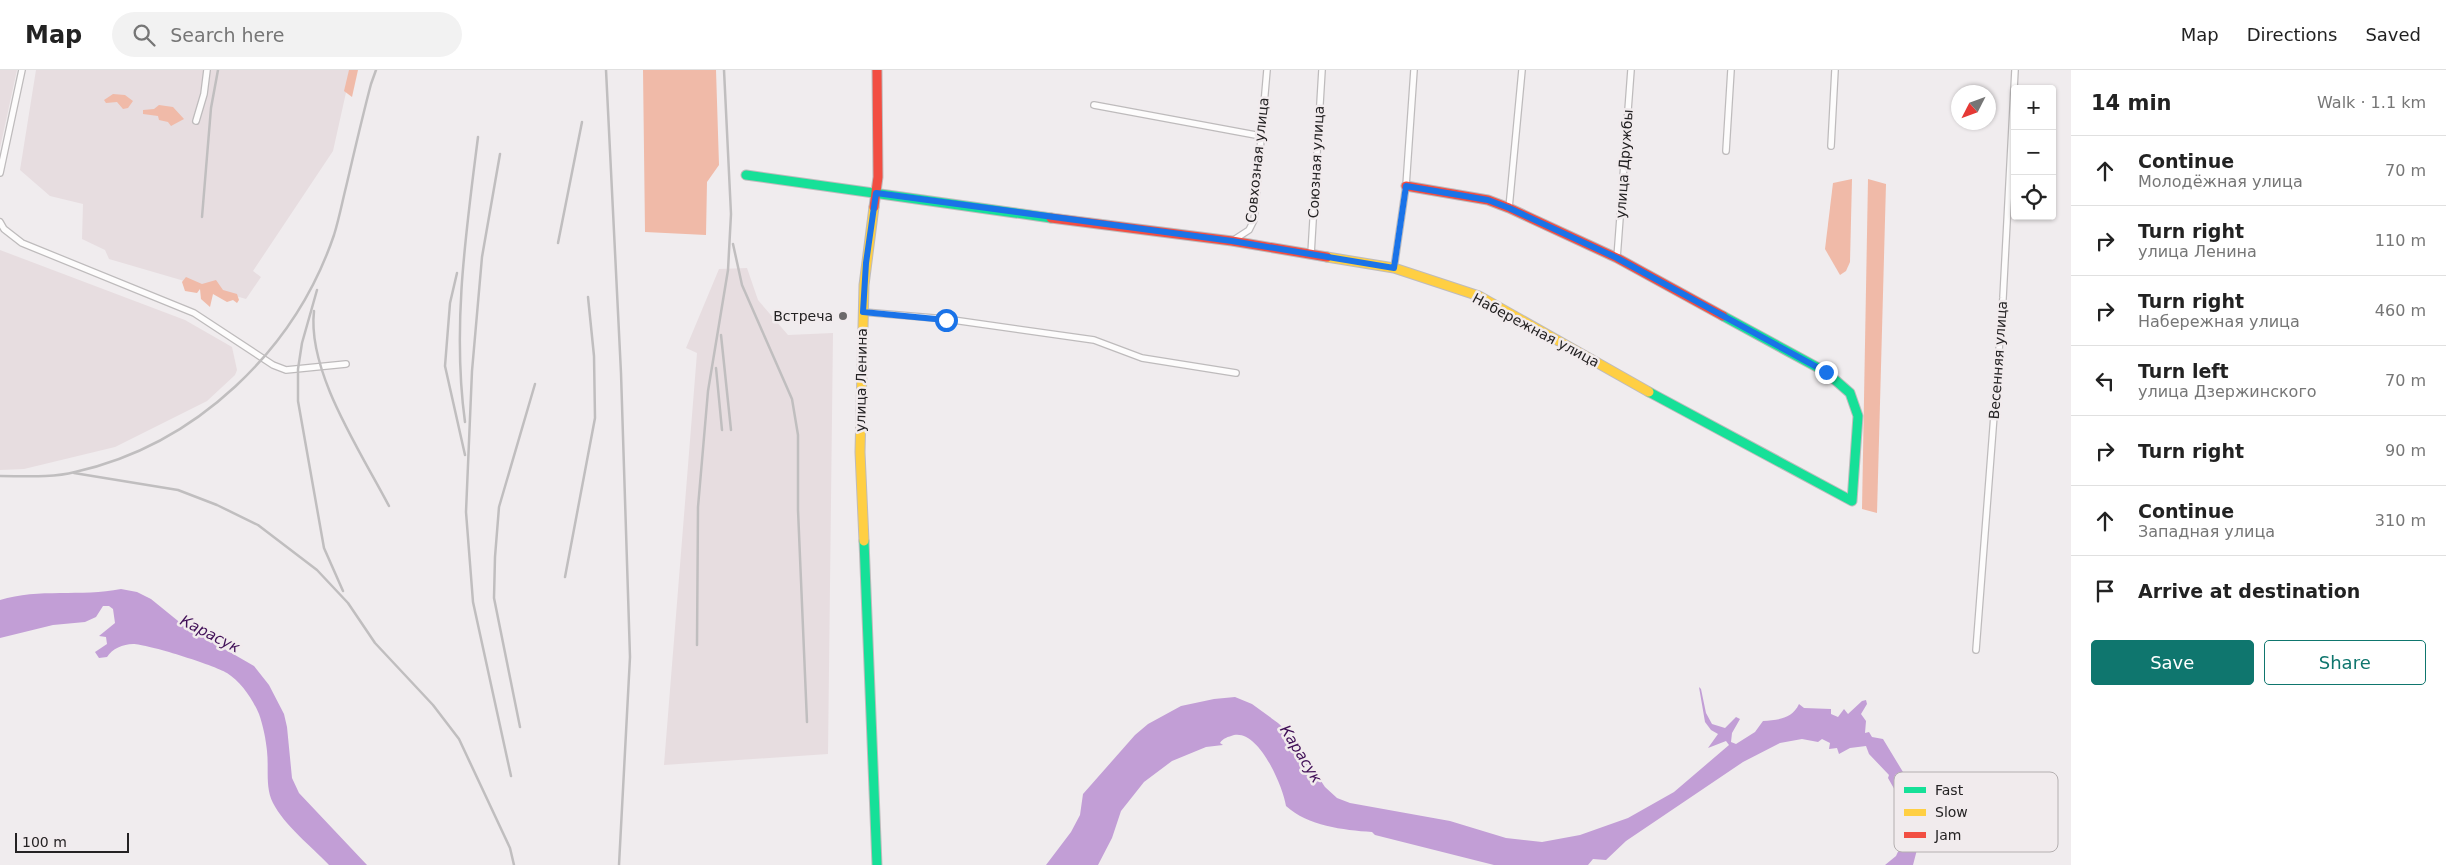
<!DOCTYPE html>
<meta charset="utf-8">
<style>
:root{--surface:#fff;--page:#f2f2f2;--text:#222;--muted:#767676;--line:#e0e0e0;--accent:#0f766e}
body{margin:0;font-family:"DejaVu Sans",sans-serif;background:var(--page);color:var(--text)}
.controls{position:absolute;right:15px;top:15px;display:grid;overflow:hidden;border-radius:5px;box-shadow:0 1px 4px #0004}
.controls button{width:45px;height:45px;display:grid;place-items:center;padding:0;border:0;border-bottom:1px solid var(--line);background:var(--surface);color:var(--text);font:25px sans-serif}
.compass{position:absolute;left:1951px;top:15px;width:45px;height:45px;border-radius:50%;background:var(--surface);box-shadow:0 1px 4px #0004;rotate:228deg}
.scale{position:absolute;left:15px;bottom:12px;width:114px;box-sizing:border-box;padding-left:5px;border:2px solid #242223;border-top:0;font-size:14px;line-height:18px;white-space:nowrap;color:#242223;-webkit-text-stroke:4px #f1ebed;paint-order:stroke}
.stop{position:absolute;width:15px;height:15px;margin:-11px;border:4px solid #1a73e8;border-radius:50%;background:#fff}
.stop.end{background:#1a73e8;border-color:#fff;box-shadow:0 1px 5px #0008}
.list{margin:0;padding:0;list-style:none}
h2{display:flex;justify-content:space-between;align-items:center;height:65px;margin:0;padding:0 20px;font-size:21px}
h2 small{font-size:16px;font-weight:400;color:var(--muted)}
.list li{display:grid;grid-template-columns:32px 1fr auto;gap:15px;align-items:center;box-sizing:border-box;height:70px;padding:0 20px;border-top:1px solid var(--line)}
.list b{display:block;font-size:19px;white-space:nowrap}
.list p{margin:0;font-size:16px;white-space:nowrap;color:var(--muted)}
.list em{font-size:16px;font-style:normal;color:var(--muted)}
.actions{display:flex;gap:10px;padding:15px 20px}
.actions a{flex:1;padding:11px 0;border:1px solid var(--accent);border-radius:5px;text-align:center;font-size:18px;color:var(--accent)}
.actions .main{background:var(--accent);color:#fff}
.icon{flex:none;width:28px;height:28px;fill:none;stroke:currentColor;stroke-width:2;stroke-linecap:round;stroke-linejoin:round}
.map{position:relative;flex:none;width:2071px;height:795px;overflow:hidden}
header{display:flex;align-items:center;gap:30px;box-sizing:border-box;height:70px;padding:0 25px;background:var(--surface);border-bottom:1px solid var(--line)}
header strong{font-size:24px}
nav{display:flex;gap:28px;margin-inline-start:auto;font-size:18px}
.search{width:350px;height:45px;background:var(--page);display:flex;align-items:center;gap:12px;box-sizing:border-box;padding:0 18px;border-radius:28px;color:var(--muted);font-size:19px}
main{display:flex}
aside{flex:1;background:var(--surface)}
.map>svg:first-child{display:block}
</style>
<header>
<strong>Map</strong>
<div class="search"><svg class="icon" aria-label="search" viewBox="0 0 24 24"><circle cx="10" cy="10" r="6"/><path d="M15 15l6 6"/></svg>Search here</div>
<nav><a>Map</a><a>Directions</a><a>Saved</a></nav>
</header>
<main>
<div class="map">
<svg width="2071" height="795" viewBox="0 0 2071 795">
<rect width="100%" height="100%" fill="#f0ecee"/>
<g fill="#e7dde0">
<polygon points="0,0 17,0 0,78"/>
<polygon points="36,0 351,0 333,81 253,201 261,207 246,229 109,189 105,180 82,169 83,134 50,126 20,100"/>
<polygon points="0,180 185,250 232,277 237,300 235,305 207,331 115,377 24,399 0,400"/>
<polygon points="747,198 758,230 788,265 833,263 828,684 664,695 697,283 686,278 719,199"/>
</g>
<g fill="#f0baa8">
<polygon points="349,0 358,0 352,27 344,21"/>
<polygon points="643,0 716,0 719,95 707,112 706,165 645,162"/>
<polygon points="113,24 125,25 133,31 128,38 123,39 117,32 106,33 104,30"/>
<polygon points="159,35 173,37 184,49 171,56 168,52 159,50 158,46 143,44 143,40 154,39"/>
<polygon points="1852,109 1850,192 1846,201 1840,205 1825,179 1833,113"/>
<polygon points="1868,109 1886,114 1877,443 1862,439"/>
<polygon points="186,207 202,214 216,210 223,220 237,224 239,230 237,233 233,230 227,232 213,224 210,237 201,229 200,219 197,223 185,221 182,212"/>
</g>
<g fill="#c29ed6">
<path d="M121 519 137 522 151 529 183 555 254 596 269 615 284 644 287 657 292 708 299 723 367 795H329C312 777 284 755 273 733 265 717 269 699 267 681 266 670 263 655 259 644 252 628 241 612 227 603 214 595 147 574 133 574 123 574 112 579 107 587L99 588 95 582 107 574 106 567 99 566 115 553 113 539 109 536H103L96 547 85 552 53 555 0 568V530C39 518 81 527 121 519Z"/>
<path d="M1699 617 1701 619 1706 643 1712 654 1725 658 1736 647 1740 649 1732 663 1731 672 1736 674 1755 662 1763 651C1778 650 1792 649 1799 634L1804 638 1831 639V644L1838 647 1844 639 1848 644 1862 631 1866 630 1867 634 1861 644 1866 651 1865 663 1869 662 1872 667 1883 669 1903 702 1915 734 1919 736V772L1913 795H1885L1896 786 1902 773 1904 753 1909 745 1888 708 1889 705 1869 684 1866 676 1850 678 1839 684 1837 678 1829 679 1830 673 1822 669 1818 672 1802 669 1780 673 1743 692 1626 771 1606 790 1593 789 1588 795H1494L1375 765 1372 762C1343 760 1308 756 1286 736 1283 716 1259 660 1234 665 1228 667 1223 668 1220 673L1223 675 1206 677 1172 691 1144 712 1121 741 1112 768 1098 795H1046L1071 762 1080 745 1083 724 1135 665 1148 654 1181 636 1214 629 1235 627 1252 634 1278 653 1289 663 1325 717 1337 728 1350 733 1450 751 1506 768 1542 772 1580 765 1628 748 1674 722 1729 675 1726 671 1708 678 1718 664 1711 660 1705 652Z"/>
</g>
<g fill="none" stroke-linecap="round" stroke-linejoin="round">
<g stroke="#bebbbc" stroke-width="8">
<g id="street">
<polyline points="1094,35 1261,66"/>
<polyline points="196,51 204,24 207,0"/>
<polyline points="1831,76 1835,0"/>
<polyline points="1726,81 1731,0"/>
<polyline points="0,103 22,0"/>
<polyline points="1509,138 1522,0"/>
<polyline points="0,152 4,159 22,173 194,243 273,295 286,300 346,294"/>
<polyline points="1232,171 1249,160 1254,150 1267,0"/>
<polyline points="1311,184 1322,0"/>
<polyline points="1617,188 1631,0"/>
<polyline points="1394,198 1406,116 1414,0"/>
<polyline points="863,242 946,249 1094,270 1142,288 1236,303"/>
<polyline points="1976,580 2003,228 2015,0"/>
</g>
</g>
<g stroke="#bebbbc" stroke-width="11">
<g id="fast">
<polyline points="746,105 1051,148"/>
<polyline points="1649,322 1852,431 1858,346 1850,323 1826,302 1723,246"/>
<polyline points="864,471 877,795"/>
</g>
</g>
<g stroke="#bebbbc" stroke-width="11">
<g id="slow">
<polyline points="1327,187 1394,198 1479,226 1649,322"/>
<polyline points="864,471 860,382 864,215 874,137"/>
</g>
</g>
<g stroke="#bebbbc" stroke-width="11">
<g id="jam">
<polyline points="1406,116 1488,130 1509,138 1617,188 1723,246"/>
<polyline points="874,137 878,107 877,0"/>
<polyline points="1051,148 1232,171 1327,187"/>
</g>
</g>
<use href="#street" stroke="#fdfcfc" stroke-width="5.5"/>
<use href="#fast" stroke="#16e098" stroke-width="9"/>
<use href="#slow" stroke="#ffcf43" stroke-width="9"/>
<use href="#jam" stroke="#f24e42" stroke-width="9"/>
<g stroke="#c0bebf" stroke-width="2.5">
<polyline points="606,0 621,303 630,587 619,795"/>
<polyline points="500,84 482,187 472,301 466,442 473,532 511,706"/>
<polyline points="202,147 211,38 218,0"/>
<polyline points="558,173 582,52"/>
<polyline points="733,174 742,215 792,329 798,365 798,440 807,652"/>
<polyline points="457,203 450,233 445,296 465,385"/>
<polyline points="317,220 302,273 298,299 298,331 324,478 343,521"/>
<path d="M314 241C307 302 361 382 389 436"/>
<polyline points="721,265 731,360"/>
<polyline points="716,298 722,360"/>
<path d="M465 352C452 257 466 162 478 67"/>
<polyline points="74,403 178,420 217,435 258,455 317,500 348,533 375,573 433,635 459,669 510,778 514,795"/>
<path d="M0 406C24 406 52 408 75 402 196 375 295 280 334 165 339 149 342 133 346 117 354 83 362 48 371 14L376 0"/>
<polyline points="565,507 595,348 594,286 588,227"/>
<polyline points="697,575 698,437 708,321 728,200 731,144 724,0"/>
<polyline points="520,657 494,528 495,487 499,437 535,314"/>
</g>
</g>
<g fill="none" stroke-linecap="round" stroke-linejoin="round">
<polyline stroke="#1a73e8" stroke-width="6" points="946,250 863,242 866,193 876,123 1232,171 1394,198 1406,116 1488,130 1509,138 1617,188 1826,302"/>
</g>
<circle fill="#6b696a" stroke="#f1ebed" stroke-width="2" cx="843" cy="246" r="5"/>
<g text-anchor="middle" stroke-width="5" stroke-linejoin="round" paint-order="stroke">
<g font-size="14" fill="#242223" stroke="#f1ebed">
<text transform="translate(1257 90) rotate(-84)" y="5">Совхозная улица</text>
<text transform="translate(1316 92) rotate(-87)" y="5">Союзная улица</text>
<text transform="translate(1624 94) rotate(-86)" y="5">улица Дружбы</text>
<text transform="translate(1536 260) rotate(28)" y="5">Набережная улица</text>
<text transform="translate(1998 290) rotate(-86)" y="5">Весенняя улица</text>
<text transform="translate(861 310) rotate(-89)" y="5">улица Ленина</text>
</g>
<g font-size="14" fill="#242223" stroke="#f1ebed" text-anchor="end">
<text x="833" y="251">Встреча</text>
</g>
<g font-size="15" font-style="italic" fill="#400f57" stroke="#f1ebed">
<text transform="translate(210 564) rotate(27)" y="5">Карасук</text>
<text transform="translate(1301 684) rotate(58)" y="5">Карасук</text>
</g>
</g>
<rect x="1894" y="702" width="164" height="80" rx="8" fill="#f1ebed" stroke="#b4afb0" stroke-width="1"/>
<rect x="1904" y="717" width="22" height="6" fill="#16e098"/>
<rect x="1904" y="739" width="22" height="7" fill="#ffcf43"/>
<rect x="1904" y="762" width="22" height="6" fill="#f24e42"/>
<g font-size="14" fill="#242223">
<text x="1935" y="725">Fast</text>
<text x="1935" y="747">Slow</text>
<text x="1935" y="770">Jam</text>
</g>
</svg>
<div class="controls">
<button>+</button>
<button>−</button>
<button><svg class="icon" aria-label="locate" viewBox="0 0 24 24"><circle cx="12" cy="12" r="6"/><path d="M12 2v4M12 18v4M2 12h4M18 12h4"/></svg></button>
</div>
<svg class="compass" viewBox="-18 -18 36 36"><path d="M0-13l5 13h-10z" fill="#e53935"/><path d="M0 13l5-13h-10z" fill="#767676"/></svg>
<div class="scale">100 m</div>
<div class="stop" style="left:946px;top:250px"></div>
<div class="stop end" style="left:1826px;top:302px"></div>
</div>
<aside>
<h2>14 min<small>Walk · 1.1 km</small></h2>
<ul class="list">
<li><svg class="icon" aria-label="ahead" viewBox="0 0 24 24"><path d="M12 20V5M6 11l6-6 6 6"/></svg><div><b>Continue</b><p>Молодёжная улица</p></div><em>70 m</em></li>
<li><svg class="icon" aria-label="right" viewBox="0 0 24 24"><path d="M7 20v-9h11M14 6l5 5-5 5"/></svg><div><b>Turn right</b><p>улица Ленина</p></div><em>110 m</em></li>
<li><svg class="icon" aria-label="right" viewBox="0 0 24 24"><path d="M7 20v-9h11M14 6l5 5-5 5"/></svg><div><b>Turn right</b><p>Набережная улица</p></div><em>460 m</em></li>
<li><svg class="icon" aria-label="left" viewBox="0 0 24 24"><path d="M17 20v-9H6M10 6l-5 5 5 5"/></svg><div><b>Turn left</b><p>улица Дзержинского</p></div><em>70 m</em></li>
<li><svg class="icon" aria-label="right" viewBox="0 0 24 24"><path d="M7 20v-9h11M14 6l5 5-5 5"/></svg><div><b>Turn right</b></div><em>90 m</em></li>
<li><svg class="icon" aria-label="ahead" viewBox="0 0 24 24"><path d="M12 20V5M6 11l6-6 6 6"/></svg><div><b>Continue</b><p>Западная улица</p></div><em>310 m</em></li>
<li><svg class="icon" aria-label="arrive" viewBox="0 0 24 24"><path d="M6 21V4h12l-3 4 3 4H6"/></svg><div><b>Arrive at destination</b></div></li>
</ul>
<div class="actions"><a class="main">Save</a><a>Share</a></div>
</aside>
</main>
